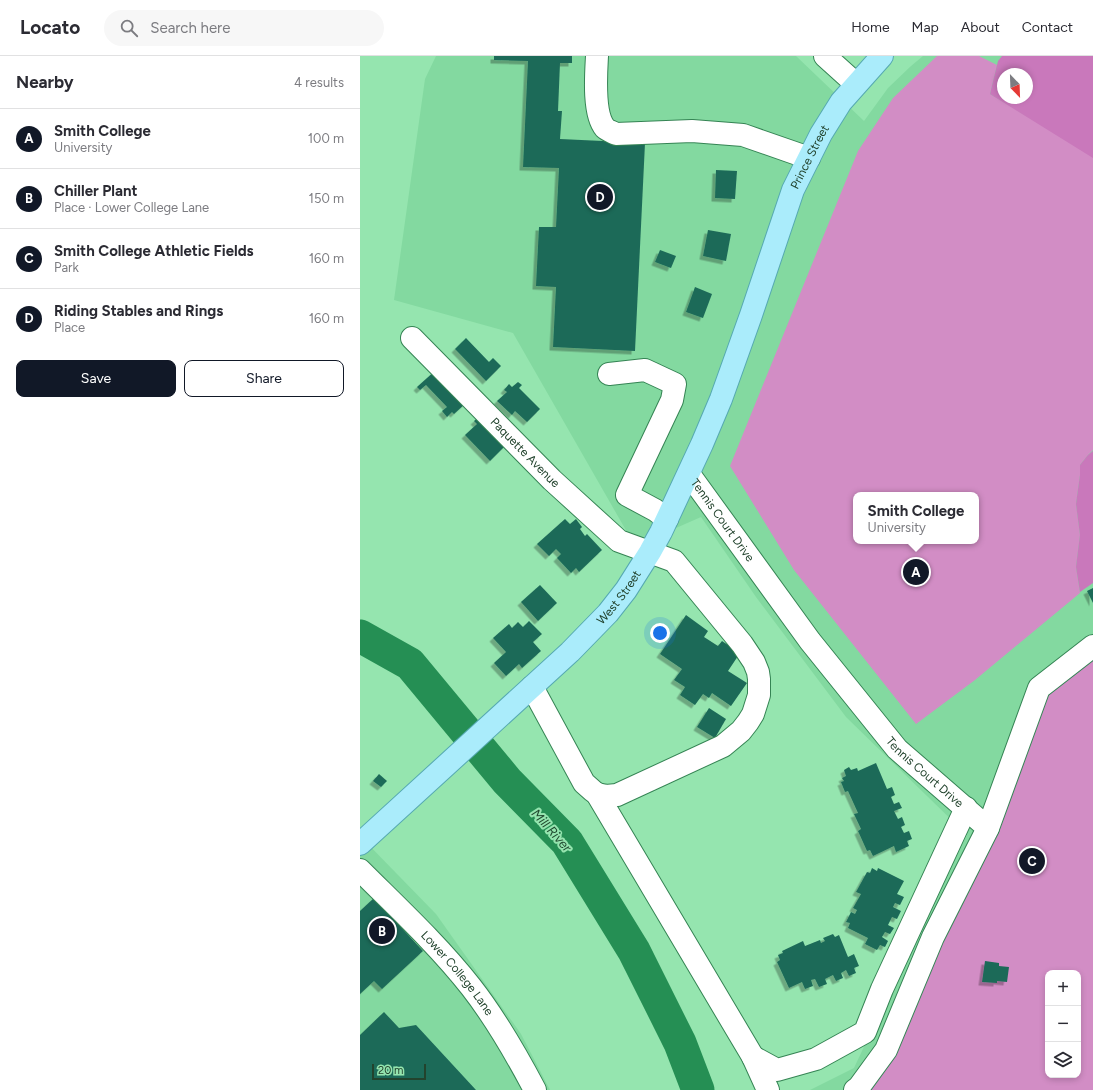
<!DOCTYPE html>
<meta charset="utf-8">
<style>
:root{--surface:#fff;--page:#f7f7f7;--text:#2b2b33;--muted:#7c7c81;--line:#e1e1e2;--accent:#111827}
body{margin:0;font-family:Figtree,sans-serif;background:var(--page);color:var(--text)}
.controls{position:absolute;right:12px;bottom:12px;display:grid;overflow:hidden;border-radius:8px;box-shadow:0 2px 6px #0003}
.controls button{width:36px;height:36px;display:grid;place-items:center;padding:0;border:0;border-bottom:1px solid var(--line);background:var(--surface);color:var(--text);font:20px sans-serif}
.compass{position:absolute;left:637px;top:12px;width:36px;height:36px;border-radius:50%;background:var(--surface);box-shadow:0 2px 6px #0003;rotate:157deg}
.scale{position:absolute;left:12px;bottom:10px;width:54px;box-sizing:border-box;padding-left:4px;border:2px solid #22432d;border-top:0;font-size:11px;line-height:14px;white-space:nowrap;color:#22432d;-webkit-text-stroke:3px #95e5af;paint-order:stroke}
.you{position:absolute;left:300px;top:577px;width:14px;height:14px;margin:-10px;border:3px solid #fff;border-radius:50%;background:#1a73e8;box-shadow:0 0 0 6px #1a73e833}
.badge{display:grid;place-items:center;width:26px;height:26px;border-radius:50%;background:var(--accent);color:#fff;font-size:13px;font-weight:700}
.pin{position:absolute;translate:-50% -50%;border:2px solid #fff;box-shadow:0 1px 4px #0006}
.popup{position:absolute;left:493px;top:436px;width:126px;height:52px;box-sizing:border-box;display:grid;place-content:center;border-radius:8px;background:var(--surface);filter:drop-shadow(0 1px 3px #0005);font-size:13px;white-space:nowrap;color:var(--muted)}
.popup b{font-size:15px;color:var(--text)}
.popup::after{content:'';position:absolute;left:50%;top:100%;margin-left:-8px;border:8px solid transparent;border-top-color:var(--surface)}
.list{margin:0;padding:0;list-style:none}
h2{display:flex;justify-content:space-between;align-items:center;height:52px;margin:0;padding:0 16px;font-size:17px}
h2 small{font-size:13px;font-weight:400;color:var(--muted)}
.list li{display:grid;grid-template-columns:26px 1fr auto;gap:12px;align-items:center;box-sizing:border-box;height:60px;padding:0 16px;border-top:1px solid var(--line)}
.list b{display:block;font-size:15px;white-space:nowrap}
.list p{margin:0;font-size:13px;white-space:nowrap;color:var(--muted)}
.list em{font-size:13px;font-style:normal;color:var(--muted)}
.actions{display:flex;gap:8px;padding:12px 16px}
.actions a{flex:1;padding:9px 0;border:1px solid var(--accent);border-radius:8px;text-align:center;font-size:14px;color:var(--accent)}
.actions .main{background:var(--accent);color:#fff}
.icon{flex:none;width:22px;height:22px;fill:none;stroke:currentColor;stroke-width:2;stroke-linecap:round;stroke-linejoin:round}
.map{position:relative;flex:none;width:733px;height:1034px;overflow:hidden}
header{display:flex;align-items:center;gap:24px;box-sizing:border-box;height:56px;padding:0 20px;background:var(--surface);border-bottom:1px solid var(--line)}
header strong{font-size:19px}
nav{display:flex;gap:22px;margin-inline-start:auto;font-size:14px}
.search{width:280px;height:36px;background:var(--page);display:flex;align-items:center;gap:10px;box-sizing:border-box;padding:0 14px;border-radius:22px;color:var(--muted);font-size:15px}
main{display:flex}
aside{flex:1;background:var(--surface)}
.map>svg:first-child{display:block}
</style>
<header>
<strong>Locato</strong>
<div class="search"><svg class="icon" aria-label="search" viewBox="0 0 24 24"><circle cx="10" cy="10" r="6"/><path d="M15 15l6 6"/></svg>Search here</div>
<nav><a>Home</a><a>Map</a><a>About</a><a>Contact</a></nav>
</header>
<main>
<aside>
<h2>Nearby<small>4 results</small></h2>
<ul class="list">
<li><span class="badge">A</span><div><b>Smith College</b><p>University</p></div><em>100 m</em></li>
<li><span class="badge">B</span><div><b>Chiller Plant</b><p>Place · Lower College Lane</p></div><em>150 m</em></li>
<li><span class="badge">C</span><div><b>Smith College Athletic Fields</b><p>Park</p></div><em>160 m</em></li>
<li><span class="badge">D</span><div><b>Riding Stables and Rings</b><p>Place</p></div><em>160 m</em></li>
</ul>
<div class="actions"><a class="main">Save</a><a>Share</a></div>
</aside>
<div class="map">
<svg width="733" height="1034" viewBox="0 0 733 1034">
<defs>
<filter id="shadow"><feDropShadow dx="-3.5" dy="3.5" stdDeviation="0" flood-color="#0004"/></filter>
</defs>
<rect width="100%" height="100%" fill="#95e5af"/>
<g fill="#83d9a0" fill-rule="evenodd">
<path d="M76 0H436L504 65 528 32 551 10 563 0H733V1034H450L494 1012 547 899 607 779 486 661 396 541 341 461 275 490 153 277 34 244 65 23ZM643 18H667V42H643ZM496 439H616V485H496ZM688 917H718V1019H688Z"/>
<polygon points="0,780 76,858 161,978 190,1034 0,1034"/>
</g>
<g fill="#d28dc5" fill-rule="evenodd">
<path d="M577 0H619L637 9 630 38 733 100V394L728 399 720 409V419L716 448 720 479 716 511 720 537 615 624 556 668 434 514 370 410 498 95 533 42ZM496 439H616V485H496Z"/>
<path d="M733 590V1034H495L499 1031 679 632ZM688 917H718V1019H688Z"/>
</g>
<g fill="#c978bb" fill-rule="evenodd">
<path d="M642 0H733V102L630 38 638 5ZM643 18H667V42H643Z"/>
<polygon points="733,395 733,527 720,536 716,511 720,479 716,448 720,419 720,409 728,399"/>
</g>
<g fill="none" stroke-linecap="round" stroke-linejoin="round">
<polyline stroke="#258f54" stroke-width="33" points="0,580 50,608 147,725 207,786 274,895 320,987 338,1034"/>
</g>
<g fill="#1d6a58" filter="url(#shadow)">
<polygon points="134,0 212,0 212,7 200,7 198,55 202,55 200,83 285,87 275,295 193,291 196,231 176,230 179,171 196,171 199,112 163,111 168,5 134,4"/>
<polygon points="356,114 377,115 375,143 355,142"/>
<polygon points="348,174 371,178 366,205 343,200"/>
<polygon points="300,194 316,200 311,212 295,206"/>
<polygon points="335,231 352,238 343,262 326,256"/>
<polygon points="106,282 129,306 133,302 141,310 126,325 95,293"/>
<polygon points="76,314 106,347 94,358 92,356 87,361 82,355 87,351 66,329 60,334 57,331"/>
<polygon points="158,326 162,329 159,332 180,353 167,366 155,355 152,359 137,345 147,336 144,334 149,328 152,331"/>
<polygon points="120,360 147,388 130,405 105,379 117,368 114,365"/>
<polygon points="205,463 210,468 216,463 222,471 220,473 225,480 227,478 242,494 219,516 216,512 211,517 197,502 201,498 196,493 189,500 177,488"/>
<polygon points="180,529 197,547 178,565 161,546"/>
<polygon points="733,532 733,547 727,535"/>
<polygon points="326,559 348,575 344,581 358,590 362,585 380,597 368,615 387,627 371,650 352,637 349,642 343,638 335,649 320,639 325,631 314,624 322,613 300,598"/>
<polygon points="169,565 182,578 173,586 181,595 162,612 159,608 146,620 134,607 146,596 133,582 149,568 152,572 158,566 163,571"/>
<polygon points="349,652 366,663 355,682 337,671"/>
<polygon points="516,707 527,733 532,731 535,739 531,741 534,748 539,746 542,752 534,755 538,763 542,761 545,769 541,771 544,777 549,775 552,783 547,785 549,790 536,796 534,790 513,800 510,794 507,795 498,775 501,773 494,758 498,757 488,735 485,736 481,726 484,725 482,722 486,720 484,714 489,711 491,714 497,712 498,715"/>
<polygon points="19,718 27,725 21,731 13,725"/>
<polygon points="512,812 517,815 518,812 544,825 537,838 544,841 540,849 535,847 533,851 541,855 537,863 532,861 528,869 534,872 530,878 525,876 522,881 528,885 525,891 520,889 517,894 505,888 508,882 488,872 490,867 486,866 491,856 495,858 497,854 493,852 501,838 496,836 507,816 510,817"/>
<polygon points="14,842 63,895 22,933 14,925 0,938 0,855"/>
<polygon points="473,878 475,881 479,879 488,901 494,898 499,910 494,912 496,917 489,920 486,914 481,917 483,922 476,925 473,919 465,923 467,928 459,931 455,923 451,924 453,930 445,933 442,926 429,932 417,906 420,904 418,899 423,897 422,895 443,885 445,890 460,884 461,887 465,885 463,882"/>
<polygon points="625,905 639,907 639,910 649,911 647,926 637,925 637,927 622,926"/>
<polygon points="24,956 39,972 56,969 116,1034 0,1034 0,979"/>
</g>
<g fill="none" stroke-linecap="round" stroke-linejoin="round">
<g stroke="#358454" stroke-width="24">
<g id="minor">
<path d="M237 0C236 18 233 58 245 72 247 74 252 76 256 78L332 75 383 79 449 102"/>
<polyline points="465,0 496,28"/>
<path id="s1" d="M52 282 192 424 259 485 314 505 382 588 394 606 398 616 399 623V639L393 658 388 666 381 675 363 690 257 739 246 740 237 738"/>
<polyline points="249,318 285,314 315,328 312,344 267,439 295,454 307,463"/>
<path id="s2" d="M329 418 450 585 537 693 628 772 573 881 526 994 499 1031 495 1034"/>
<polyline points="172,631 224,727 233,735 237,738 393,1001 408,1034"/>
<polyline points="628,772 679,632 733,590"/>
<path id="s3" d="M0 814C38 852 78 889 111 931 136 963 156 998 175 1034"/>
<polyline points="393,1001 417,1014 456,1003 505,976 522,933 606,752"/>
</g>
</g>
<g stroke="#56a9b1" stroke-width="24">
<g id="major">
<path id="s4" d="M0 788 210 596 248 557 266 534 290 496 301 476 342 388 361 343 391 259 433 134 461 78 481 46 522 0"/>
</g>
</g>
<use href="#minor" stroke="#fff" stroke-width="22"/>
<use href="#major" stroke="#aaecfb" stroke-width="22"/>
</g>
<g text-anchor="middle" stroke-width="4" stroke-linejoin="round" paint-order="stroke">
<g font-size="12" fill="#22432d" stroke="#95e5af">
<text dy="4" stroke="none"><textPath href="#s4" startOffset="840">Prince Street</textPath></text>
<text dy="4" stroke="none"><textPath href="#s1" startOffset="161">Paquette Avenue</textPath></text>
<text dy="4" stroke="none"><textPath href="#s2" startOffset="57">Tennis Court Drive</textPath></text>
<text dy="4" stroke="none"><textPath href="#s4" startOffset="358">West Street</textPath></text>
<text dy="4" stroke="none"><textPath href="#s2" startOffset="381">Tennis Court Drive</textPath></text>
<text dy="4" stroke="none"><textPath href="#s3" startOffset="142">Lower College Lane</textPath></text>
</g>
<g font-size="13" font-style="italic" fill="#20492f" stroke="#95e5af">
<text transform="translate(192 774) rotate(48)" y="5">Mill River</text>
</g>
</g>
</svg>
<div class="controls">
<button>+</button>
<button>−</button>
<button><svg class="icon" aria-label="layers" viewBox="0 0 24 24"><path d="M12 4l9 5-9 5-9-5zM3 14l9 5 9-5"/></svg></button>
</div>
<svg class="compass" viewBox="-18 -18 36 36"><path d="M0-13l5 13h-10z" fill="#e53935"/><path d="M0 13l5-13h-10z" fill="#7c7c81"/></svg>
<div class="scale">20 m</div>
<div class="you"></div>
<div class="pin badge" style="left:556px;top:516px">A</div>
<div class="popup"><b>Smith College</b>University</div>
<div class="pin badge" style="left:22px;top:875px">B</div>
<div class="pin badge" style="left:672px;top:805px">C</div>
<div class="pin badge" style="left:240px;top:141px">D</div>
</div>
</main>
